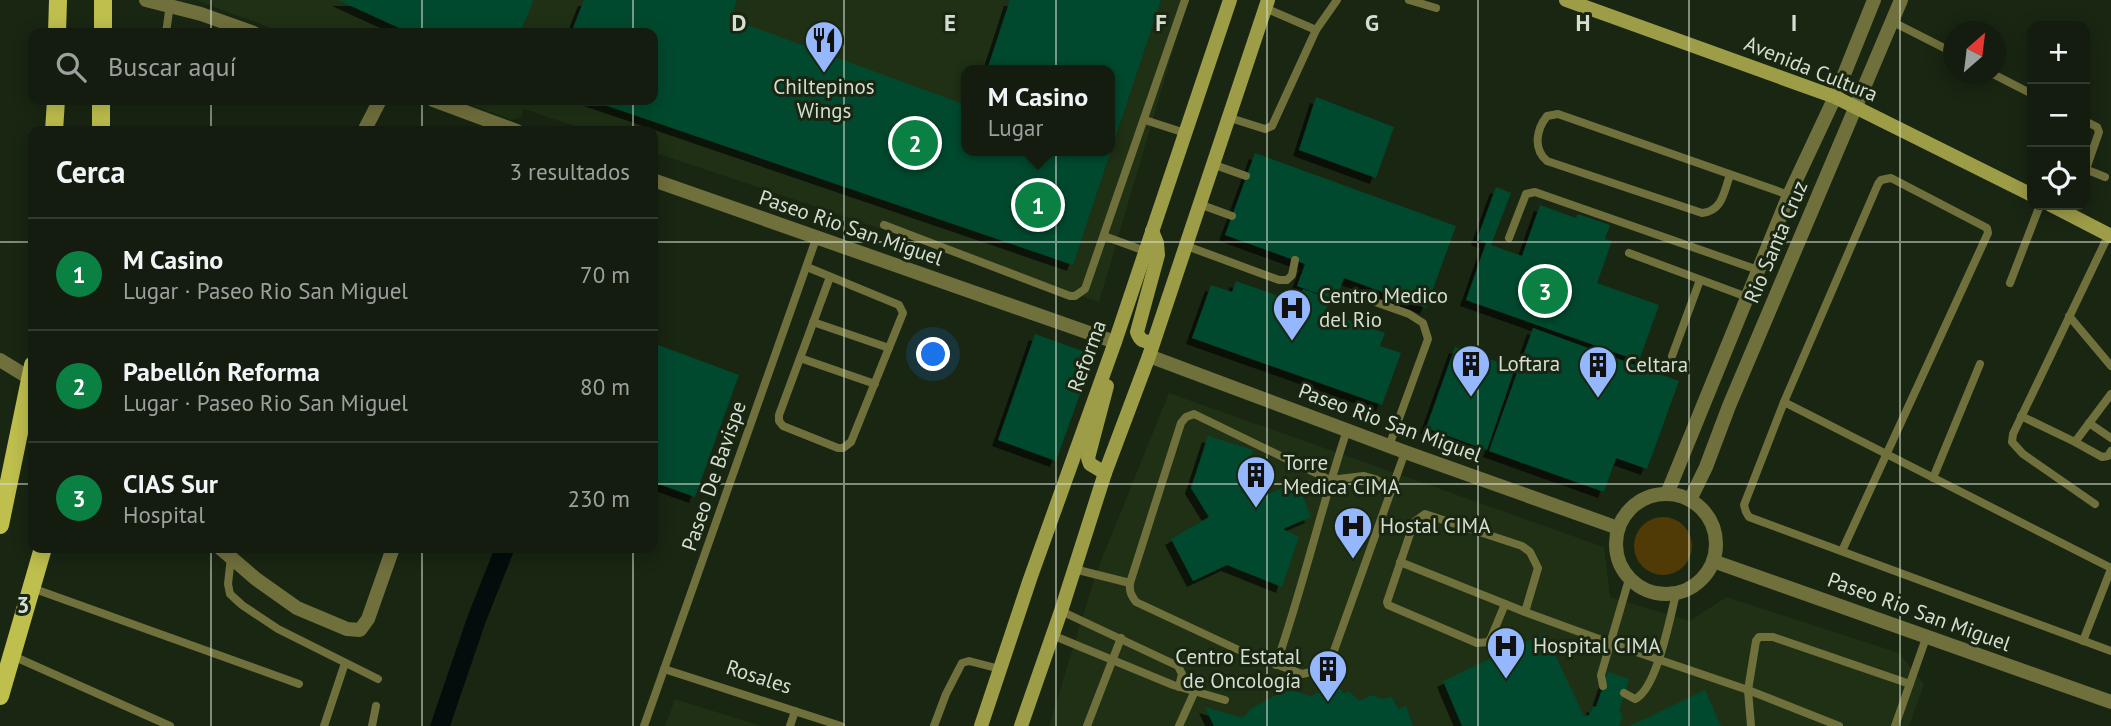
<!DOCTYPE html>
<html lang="es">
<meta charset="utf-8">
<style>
:root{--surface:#131c0e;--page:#1c2517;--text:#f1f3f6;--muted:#9da19e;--line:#323a2e;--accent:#0b8043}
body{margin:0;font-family:"PT Sans",sans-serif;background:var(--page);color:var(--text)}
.controls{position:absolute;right:21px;top:21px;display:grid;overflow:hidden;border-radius:14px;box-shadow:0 4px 18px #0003}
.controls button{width:63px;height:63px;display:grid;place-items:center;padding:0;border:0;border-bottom:2px solid var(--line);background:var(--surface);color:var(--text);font:35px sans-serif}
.compass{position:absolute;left:1943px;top:21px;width:63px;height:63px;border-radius:50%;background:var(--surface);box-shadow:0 4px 18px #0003;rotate:28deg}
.you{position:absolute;left:934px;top:355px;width:24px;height:24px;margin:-18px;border:5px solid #fff;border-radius:50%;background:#1a73e8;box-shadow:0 0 0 10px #1a73e833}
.badge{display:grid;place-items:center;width:46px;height:46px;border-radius:50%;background:var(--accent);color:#fff;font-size:23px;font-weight:700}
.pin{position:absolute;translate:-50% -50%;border:4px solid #fff;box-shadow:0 2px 7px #0006}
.popup{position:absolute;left:961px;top:65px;width:154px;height:91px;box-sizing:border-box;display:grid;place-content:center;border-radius:14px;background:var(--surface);filter:drop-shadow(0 2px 5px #0005);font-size:23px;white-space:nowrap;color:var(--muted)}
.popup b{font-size:26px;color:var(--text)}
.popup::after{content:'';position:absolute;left:50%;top:100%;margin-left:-14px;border:14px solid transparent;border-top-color:var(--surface)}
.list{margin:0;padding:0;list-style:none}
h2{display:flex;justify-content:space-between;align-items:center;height:91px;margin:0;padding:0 28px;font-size:30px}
h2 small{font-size:23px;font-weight:400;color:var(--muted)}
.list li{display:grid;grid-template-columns:46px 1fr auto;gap:21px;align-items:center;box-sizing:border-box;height:112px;padding:0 28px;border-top:2px solid var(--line)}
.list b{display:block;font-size:26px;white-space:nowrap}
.list p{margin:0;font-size:23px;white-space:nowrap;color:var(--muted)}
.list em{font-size:23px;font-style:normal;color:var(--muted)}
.icon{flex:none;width:38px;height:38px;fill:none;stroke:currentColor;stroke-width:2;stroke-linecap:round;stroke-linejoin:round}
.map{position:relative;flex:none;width:2111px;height:726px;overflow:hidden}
.search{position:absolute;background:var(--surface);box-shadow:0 4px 18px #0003;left:28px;top:28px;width:630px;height:77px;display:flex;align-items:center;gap:18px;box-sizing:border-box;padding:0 24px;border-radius:14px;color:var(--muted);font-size:26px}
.panel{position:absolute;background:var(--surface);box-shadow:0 4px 18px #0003;left:28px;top:126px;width:630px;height:427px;border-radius:14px}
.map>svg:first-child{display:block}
</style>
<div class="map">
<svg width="2111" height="726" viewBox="0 0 2111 726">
<defs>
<filter id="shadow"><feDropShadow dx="-6" dy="6" stdDeviation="0" flood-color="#0009"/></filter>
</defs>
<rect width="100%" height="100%" fill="#192612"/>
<g fill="#1f3015" fill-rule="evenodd">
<path d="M196 0H1188L1099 302 653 152V131H590L524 109 521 117 512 120 459 100H653V33H284ZM966 70H1110V151H966Z"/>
<polygon points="1169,393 1604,547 1610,597 1690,621 1726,597 1899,653 1924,684 1909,726 1049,726 1096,573"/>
<polygon points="675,699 761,726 762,726 665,726"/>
</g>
<circle fill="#503a06" cx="1663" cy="546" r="29"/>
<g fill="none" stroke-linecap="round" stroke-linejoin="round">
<polyline stroke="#020d0c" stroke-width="19" points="440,726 477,618 505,548"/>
</g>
<g fill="#00482d" filter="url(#shadow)">
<polygon points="338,0 534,0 520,33 410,33"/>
<polygon points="584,0 737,0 731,19 966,105 966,151 1110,151 1110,70 987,70 1010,0 1161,0 1073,265 590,100 653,100 653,33 571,33"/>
<polygon points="1316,97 1394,127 1376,178 1299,150"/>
<polygon points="1255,153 1456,226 1426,308 1344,278 1336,300 1297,286 1305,264 1225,235"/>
<polygon points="1496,187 1511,193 1491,245 1522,256 1540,205 1576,218 1578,214 1610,225 1605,239 1612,241 1597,283 1659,305 1639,361 1466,300 1486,243 1477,239"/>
<polygon points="1236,281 1298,303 1303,289 1330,299 1325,312 1385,333 1380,346 1401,353 1382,405 1192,338 1211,285 1232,292"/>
<polygon points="1533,328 1679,381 1647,469 1616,458 1604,492 1489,451"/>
<polygon points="1035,334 1094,355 1056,461 998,440"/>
<polygon points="653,343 739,375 695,497 653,482"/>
<polygon points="1455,347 1515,368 1487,450 1426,428"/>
<polygon points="1208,436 1253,450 1241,491 1254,501 1297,481 1311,517 1283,529 1299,537 1282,587 1227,565 1193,581 1171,539 1209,517 1191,488"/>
<polygon points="1545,633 1584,716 1589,715 1593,706 1596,707 1608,672 1629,679 1619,711 1622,713 1621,716 1623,717 1619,726 1462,726 1443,681"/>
<polygon points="1338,685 1344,694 1349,691 1359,701 1372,695 1381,699 1392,697 1398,709 1406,706 1413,726 1214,726 1205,707 1242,718 1252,708 1287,689 1310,696"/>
<polygon points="1705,690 1721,726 1630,726"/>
</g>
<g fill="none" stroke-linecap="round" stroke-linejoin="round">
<g stroke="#70703d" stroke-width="8">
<polyline points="1409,0 1436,8"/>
<polyline points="1893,22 1954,53"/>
<polyline points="1316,30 1337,0"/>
<polyline points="166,33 170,4"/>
<polyline points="1993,74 2032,94"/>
<polyline points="1227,117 1265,129 1272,126 1316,30 1265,8"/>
<polyline points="1145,120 1185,133"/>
<polyline points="2085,121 2097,127 2099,132 2086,169"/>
<polyline points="1212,164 1246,176"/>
<polyline points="2085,169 2105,177"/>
<path d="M1730 175C1724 191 1723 211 1702 213L1547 161C1533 149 1536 130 1547 116L1558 114 1789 195"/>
<polyline points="1199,204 1232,216"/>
<polyline points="884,225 1070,296 1075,296 1085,289 1185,0"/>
<polyline points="1104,236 1145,251"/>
<polyline points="1509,238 1526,194 1535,192 1758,270"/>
<polyline points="1184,245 1279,280 1287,280 1292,275 1295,260"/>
<polyline points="1629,253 1747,297"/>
<polyline points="807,267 899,305 903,313 851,442 843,448 838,448 783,426 779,421 779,415 830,277"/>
<polyline points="2010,283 2040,205"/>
<polyline points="1350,293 1409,314 1423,323 1428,339 1389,446"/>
<polyline points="2069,316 2111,366"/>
<polyline points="813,322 889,348"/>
<polyline points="1672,356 1700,280"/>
<polyline points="800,358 875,384"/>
<polyline points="1784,402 1744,505 1746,512 1749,517 2111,651"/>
<polyline points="2021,416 2075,442 2111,394"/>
<polyline points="2089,423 2111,438"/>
<polyline points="2075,442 2102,457 2108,456 2111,451"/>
<polyline points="1933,478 1980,364"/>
<path d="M1392 489 1375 479 1364 476 1330 480 1194 414 1186 417 1181 423 1130 583C1129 591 1131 595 1136 602L1243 652 1302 674 1316 671 1330 662 1405 452"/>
<polyline points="2095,504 2023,454 2012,442 2013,434 2109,234"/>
<path d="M1842 551 1988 233 1987 228 1891 178 1881 180 1878 184 1784 402C1893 457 2002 513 2111 568"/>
<polyline points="231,557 228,584 230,594 242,605 278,629 378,679"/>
<polyline points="1400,562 1525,612 1610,643 1748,690 1839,726"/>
<polyline points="1074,569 1130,583"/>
<polyline points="32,588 299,684"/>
<polyline points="1505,604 1491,638 1488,642 1477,643 1388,605 1387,602 1414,522 1425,514 1522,546 1530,552 1538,568 1525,612"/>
<polyline points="1061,611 1178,666 1182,674 1179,687"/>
<polyline points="1052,635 1173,685 1225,700"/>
<polyline points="2083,641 2111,569"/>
<polyline points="13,656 170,726"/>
<path d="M1276 665C1303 587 1321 508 1347 430"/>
<polyline points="664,669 841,726"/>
<polyline points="1603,686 1601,675 1629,579"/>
<path d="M1624 693 1635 699C1657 689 1670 617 1676 594"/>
<polyline points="324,726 345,663"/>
<polyline points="372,726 376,706"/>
<polyline points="644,726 816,239"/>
<polyline points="790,726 795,711"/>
<polyline points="934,726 946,694 962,663 969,661 1000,669"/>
<polyline points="1087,726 1121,638"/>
<polyline points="1179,726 1194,693"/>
<polyline points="1751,726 1748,690 1756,641 1759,637 1773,637 1910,684"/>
<polyline points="1895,726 1926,638"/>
</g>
<g stroke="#70703d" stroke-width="14">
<polyline points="146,0 201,14 254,33"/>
<polyline points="433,100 517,131"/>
<polyline points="364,131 380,100"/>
<polyline points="653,180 1115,342"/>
<polyline points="1149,356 1405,452 1618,528"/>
<polyline points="0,360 31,379"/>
<polyline points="1667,494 1789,195 1835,97 1874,0"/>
<circle cx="1666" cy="544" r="50"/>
<polyline points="1690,500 1706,467 1729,406 1901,0"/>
<polyline points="220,548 256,579 297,608 347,629 360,630 368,619 393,548"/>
<polyline points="1713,561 2111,702"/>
</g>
<g stroke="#9d9d48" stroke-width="14">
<polyline points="1566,0 1835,97 2032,195"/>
<polyline points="2051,205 2111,236"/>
<path d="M1152 231 1157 243 1158 255 1137 332C1140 341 1144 342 1153 342"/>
<polyline points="1105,473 1090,464 1088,458 1107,386"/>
<polyline points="981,726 1030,579 1115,342 1230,0"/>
<polyline points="1021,726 1061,611 1105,473 1149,356 1268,0"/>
</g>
<g stroke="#bfbf4e" stroke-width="18">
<polyline points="57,33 58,0"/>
<polyline points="103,33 103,0"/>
<polyline points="54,131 56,100"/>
<polyline points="101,131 101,100"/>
<polyline points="0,525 33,365"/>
<polyline points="0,696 43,548"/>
</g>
</g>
<path fill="none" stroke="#d5ded0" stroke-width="2" stroke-opacity="0.55" d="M211 0V33M422 0V33M633 0V33M844 0V726M1056 0V726M1267 0V726M1478 0V726M1689 0V726M1900 0V726M211 100V131M422 100V131M633 100V131M0 242H33M653 242H2111M0 484H33M653 484H2111M211 548V726M422 548V726M633 548V726"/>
<defs>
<g id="restaurant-pin" transform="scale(2.0125)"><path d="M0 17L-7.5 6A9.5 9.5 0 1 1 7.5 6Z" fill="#94b7fd" stroke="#192612"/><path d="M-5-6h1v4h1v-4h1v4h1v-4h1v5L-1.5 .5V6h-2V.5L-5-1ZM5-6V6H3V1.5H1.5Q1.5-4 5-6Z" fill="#111"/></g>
<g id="hospital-pin" transform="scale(2.0125)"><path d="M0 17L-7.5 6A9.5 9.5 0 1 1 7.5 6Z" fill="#94b7fd" stroke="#192612"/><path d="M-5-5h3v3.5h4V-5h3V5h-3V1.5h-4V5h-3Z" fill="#111"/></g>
<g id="building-pin" transform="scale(2.0125)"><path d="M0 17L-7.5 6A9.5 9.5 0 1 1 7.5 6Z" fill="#94b7fd" stroke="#192612"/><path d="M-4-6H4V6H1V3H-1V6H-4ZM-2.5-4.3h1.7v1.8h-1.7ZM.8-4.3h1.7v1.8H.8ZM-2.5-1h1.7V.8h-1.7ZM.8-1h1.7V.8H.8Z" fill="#111"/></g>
</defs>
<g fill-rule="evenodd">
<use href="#restaurant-pin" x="824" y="40"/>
<use href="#hospital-pin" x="1292" y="308"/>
<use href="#building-pin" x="1471" y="364"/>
<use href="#building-pin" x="1598" y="365"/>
<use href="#building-pin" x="1256" y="475"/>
<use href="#hospital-pin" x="1353" y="526"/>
<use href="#hospital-pin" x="1506" y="646"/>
<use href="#building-pin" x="1328" y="669"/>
</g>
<g text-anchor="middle" stroke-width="6" stroke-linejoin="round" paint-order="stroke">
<g font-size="21" fill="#d5ded0" stroke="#192612">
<text transform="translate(1811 69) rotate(22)" y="7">Avenida Cultura</text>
<text transform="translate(851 228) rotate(19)" y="7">Paseo Rio San Miguel</text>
<text transform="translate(1776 242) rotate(-67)" y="7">Rio Santa Cruz</text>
<text transform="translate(1087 356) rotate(-70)" y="7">Reforma</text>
<text transform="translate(1390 423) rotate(20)" y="7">Paseo Rio San Miguel</text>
<text transform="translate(714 476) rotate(-71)" y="7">Paseo De Bavispe</text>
<text transform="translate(1919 612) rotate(20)" y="7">Paseo Rio San Miguel</text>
<text transform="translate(759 677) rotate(18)" y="7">Rosales</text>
</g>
<g font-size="21" fill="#d5ded0" stroke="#192612" text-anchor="start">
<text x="824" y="94" text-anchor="middle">Chiltepinos<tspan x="824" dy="24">Wings</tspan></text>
<text x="1319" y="303">Centro Medico<tspan x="1319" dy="24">del Rio</tspan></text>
<text x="1498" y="371">Loftara</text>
<text x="1625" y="372">Celtara</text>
<text x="1283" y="470">Torre<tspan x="1283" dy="24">Medica CIMA</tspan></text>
<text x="1380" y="533">Hostal CIMA</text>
<text x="1533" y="653">Hospital CIMA</text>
<text x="1301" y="664" text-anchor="end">Centro Estatal<tspan x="1301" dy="24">de Oncología</tspan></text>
</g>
</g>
<g font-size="23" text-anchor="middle" font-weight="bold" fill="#d5ded0" stroke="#192612" stroke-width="6" stroke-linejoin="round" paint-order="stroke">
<text x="739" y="31">D</text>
<text x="950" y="31">E</text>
<text x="1161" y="31">F</text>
<text x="1372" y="31">G</text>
<text x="1583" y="31">H</text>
<text x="1794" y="31">I</text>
<text x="23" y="613">3</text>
</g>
</svg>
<div class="controls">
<button>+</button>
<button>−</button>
<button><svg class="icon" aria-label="locate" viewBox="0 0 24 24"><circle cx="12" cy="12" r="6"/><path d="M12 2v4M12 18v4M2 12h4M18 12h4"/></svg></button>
</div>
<svg class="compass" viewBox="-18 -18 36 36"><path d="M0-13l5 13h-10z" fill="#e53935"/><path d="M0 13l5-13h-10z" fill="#9da19e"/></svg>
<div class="you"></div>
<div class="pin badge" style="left:1038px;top:205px">1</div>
<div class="popup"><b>M Casino</b>Lugar</div>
<div class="pin badge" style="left:915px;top:143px">2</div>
<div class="pin badge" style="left:1545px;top:291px">3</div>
<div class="search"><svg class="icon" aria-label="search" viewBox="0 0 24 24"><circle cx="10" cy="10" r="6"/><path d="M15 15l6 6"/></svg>Buscar aquí</div>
<section class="panel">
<h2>Cerca<small>3 resultados</small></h2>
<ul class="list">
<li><span class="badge">1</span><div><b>M Casino</b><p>Lugar · Paseo Rio San Miguel</p></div><em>70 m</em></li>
<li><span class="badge">2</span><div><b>Pabellón Reforma</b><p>Lugar · Paseo Rio San Miguel</p></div><em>80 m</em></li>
<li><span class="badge">3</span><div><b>CIAS Sur</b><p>Hospital</p></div><em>230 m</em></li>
</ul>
</section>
</div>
